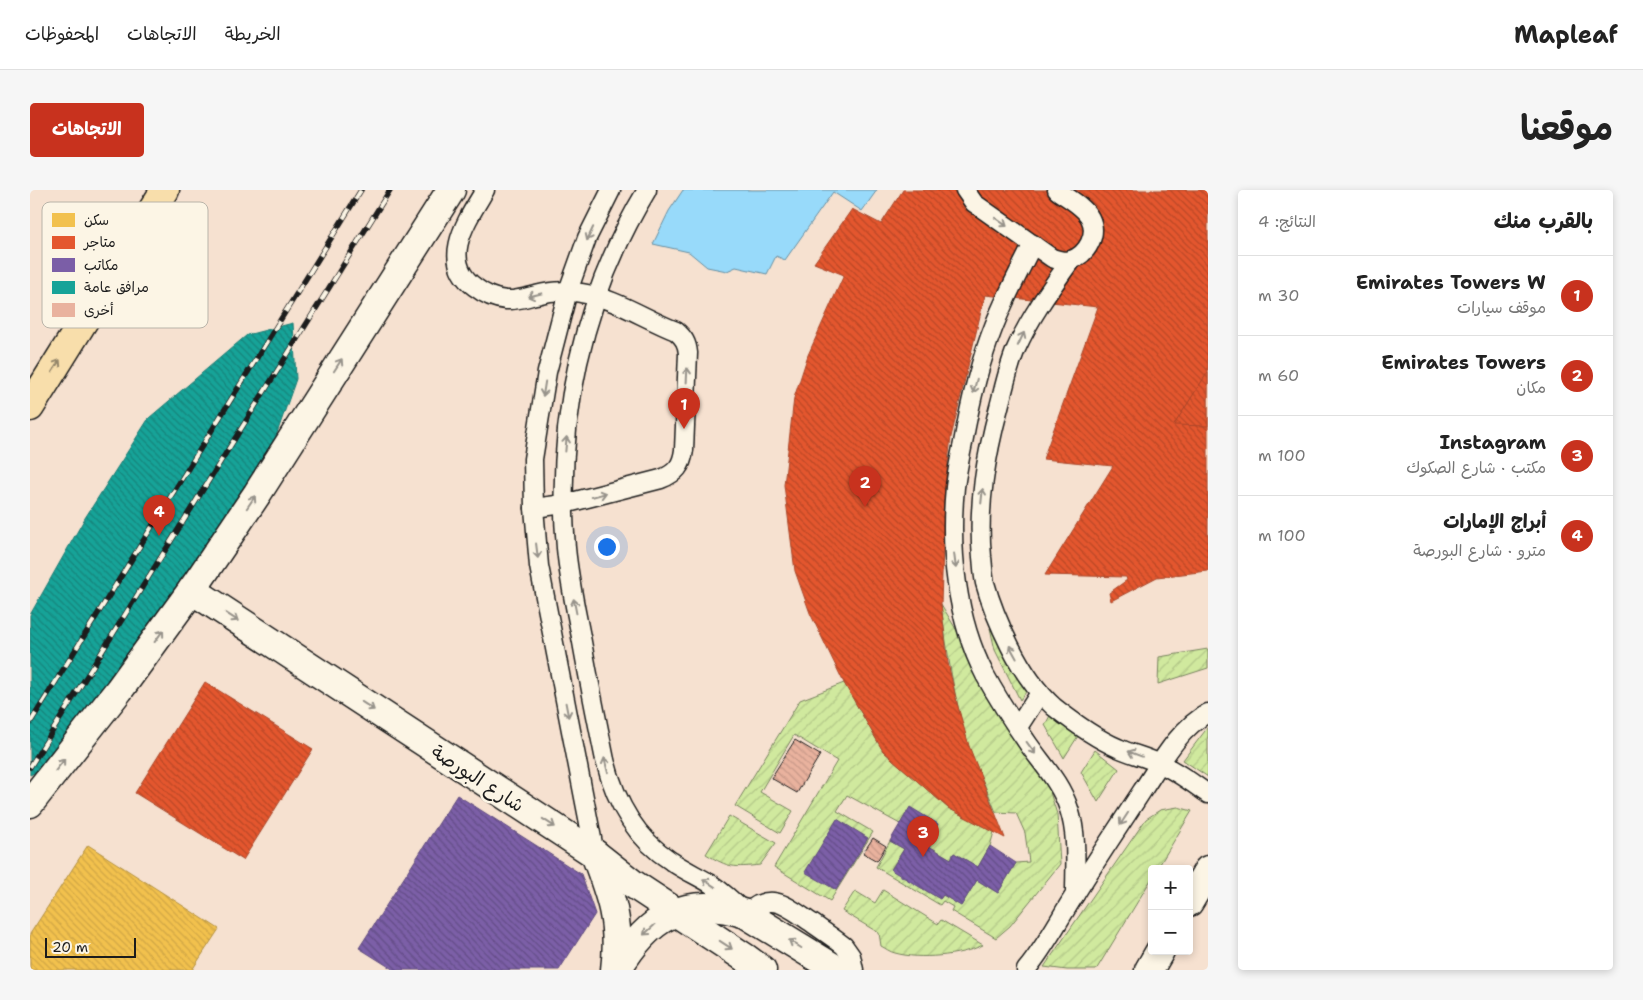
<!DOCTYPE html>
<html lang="ar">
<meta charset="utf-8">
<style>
:root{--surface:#fff;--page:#f6f6f6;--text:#222;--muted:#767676;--line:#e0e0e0;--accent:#c8321e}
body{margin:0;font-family:"Shantell Sans","Playpen Sans Arabic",sans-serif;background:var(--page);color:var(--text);direction:rtl}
.controls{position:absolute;right:15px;bottom:15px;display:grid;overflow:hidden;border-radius:5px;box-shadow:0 2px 8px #0003}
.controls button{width:45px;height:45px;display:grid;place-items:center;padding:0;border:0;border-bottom:1px solid var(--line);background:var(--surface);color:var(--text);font:25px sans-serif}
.scale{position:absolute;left:15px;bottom:12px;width:91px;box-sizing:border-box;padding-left:5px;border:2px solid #1c1c1c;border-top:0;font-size:14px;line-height:18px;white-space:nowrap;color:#1c1c1c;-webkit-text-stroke:4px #fcf5e5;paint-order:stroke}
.you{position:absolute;left:576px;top:356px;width:18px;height:18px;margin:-12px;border:4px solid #fff;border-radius:50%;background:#1a73e8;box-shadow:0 0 0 8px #1a73e833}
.badge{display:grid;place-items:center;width:32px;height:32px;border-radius:50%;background:var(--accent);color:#fff;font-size:16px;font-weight:700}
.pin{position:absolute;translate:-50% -41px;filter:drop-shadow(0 1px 2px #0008)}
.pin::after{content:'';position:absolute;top:26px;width:18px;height:15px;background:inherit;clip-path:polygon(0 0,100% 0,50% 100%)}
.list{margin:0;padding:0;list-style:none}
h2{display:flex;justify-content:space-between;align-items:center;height:65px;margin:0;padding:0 20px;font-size:21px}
h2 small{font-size:16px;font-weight:400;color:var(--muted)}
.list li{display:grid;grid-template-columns:32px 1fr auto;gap:15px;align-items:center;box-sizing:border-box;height:80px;padding:0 20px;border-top:1px solid var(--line)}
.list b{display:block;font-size:19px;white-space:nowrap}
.list p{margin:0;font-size:16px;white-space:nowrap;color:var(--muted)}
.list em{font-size:16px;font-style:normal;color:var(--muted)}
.map{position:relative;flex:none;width:1178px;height:780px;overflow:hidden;direction:ltr;border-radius:5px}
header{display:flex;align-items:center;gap:30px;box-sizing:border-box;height:70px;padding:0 25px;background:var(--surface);border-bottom:1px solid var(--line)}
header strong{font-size:24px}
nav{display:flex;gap:28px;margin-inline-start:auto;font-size:18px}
.intro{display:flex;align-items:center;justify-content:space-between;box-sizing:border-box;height:120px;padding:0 30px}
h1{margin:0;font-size:35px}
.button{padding:12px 22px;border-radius:5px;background:var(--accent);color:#fff;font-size:18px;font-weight:700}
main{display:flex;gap:30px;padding:0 30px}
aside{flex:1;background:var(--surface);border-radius:5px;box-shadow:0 2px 8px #0003}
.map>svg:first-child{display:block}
</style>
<header>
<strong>Mapleaf</strong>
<nav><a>الخريطة</a><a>الاتجاهات</a><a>المحفوظات</a></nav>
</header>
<div class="intro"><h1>موقعنا</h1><a class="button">الاتجاهات</a></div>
<main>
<aside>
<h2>بالقرب منك<small>النتائج: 4</small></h2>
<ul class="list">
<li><span class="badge">1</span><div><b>Emirates Towers W</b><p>موقف سيارات</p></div><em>30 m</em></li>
<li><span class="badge">2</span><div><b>Emirates Towers</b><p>مكان</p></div><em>60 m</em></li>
<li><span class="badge">3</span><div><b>Instagram</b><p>مكتب · شارع الصكوك</p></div><em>100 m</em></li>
<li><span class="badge">4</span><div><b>أبراج الإمارات</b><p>مترو · شارع البورصة</p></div><em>100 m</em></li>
</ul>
</aside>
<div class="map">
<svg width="1178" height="780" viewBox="0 0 1178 780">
<defs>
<pattern id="garden-furrows" width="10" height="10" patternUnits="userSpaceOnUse" patternTransform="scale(1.25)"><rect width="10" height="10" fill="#d0e99e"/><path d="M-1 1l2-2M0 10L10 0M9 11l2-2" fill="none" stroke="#b2c788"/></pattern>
<pattern id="homes-back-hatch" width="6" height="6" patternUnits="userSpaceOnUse" patternTransform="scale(1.25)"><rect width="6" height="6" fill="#f2c14e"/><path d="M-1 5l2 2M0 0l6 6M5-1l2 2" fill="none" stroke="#cfa544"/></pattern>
<pattern id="shops-back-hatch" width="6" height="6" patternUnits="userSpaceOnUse" patternTransform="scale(1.25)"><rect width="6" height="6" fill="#e4572e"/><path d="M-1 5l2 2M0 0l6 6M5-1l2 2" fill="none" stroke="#b84726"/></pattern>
<pattern id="offices-back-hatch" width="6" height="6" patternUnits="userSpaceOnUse" patternTransform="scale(1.25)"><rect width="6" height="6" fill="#7b5ea7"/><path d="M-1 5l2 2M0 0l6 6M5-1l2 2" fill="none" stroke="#644d87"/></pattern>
<pattern id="public-back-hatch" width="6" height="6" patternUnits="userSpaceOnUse" patternTransform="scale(1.25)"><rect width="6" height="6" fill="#17a398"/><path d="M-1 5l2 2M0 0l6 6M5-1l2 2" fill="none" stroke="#14847b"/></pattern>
<pattern id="building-back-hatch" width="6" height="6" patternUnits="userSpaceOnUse" patternTransform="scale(1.25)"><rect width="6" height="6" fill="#e9b29e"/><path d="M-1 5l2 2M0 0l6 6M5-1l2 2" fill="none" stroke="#c79888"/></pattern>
</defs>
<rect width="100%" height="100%" fill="#f6e1d0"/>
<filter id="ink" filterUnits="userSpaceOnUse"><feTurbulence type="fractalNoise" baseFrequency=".02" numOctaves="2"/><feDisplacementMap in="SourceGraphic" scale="10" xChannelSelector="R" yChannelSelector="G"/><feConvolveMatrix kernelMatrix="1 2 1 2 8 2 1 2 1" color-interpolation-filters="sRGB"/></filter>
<g filter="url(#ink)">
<g fill="url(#garden-furrows)" stroke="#76825d">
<path d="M911 414 1017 593 1027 624 1030 674 980 736 966 748 921 721 923 717 913 711 910 715 846 677 860 651 874 659 861 679 910 709 913 705 931 716 947 690 968 703 986 673 999 672 995 643 986 623 966 622C957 599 946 577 938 554 924 508 917 462 911 414Z"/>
<polygon points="960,438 999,498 990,510 965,460"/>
<polygon points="1178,459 1178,478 1128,494 1129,467"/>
<polygon points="814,493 853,561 918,618 964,642 960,656 948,677 924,663 921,669 897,655 908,634 880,618 870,634 817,605 807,621 843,642 800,711 744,677 807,571 764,545 730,602 763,621 750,643 705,616 770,510"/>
<polygon points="1022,522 1048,546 1034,568 1015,535"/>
<polygon points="1178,537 1178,587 1153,570"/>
<polygon points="1065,560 1089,579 1068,612 1051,582"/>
<polygon points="1148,617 1162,621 1127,679 1122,679 1122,688 1066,780 1037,780 1014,777 1116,629 1130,620"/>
<path d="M699 626 746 653 730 675C704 678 699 678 676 664Z"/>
<path d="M853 700 908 734 911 730 953 755C930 766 890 770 865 763 860 762 855 758 851 756L849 743 812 721 825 701 845 713Z"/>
</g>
<polygon fill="#98dafa" stroke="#668ea1" points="653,0 847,0 832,21 803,2 755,70 746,66 737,84 706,77 697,81 677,77 659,62 623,54 639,21"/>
<polygon fill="url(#homes-back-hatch)" stroke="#b2903f" points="58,655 189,739 162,780 0,780 0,744"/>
<g fill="url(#shops-back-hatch)" stroke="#a84529">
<polygon points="873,0 1178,0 1178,381 1127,387 1081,411 1079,403 1097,390 1096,387 1015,385 1083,276 1013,269 1068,117 955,105 921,247 915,297 911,414 918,473 927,513 939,556 975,648 918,618 853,561 814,493 780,423 765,381 754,295 764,208 778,165 814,85 784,73 822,19 851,34"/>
<polygon points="1178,182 1178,236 1144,235 1170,194"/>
<polygon points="175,492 283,559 213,670 105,603"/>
</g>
<g fill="url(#offices-back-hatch)" stroke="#5e4a7d">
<polygon points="427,605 551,684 565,724 529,780 364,780 329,758"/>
<polygon points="880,617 908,634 897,655 921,669 924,663 948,677 960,656 986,673 968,703 947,690 931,716 913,705 910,709 861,680 874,659 860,651"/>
<polygon points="807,629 838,648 806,700 775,682"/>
</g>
<polygon fill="url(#public-back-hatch)" stroke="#187a73" points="263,133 266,189 241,260 204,326 28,570 0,585 0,425 55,328 119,228 217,145"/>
<g fill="url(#building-back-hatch)" stroke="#1c1c1c">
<polygon points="765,550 790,565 767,603 741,588"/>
<polygon points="843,648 856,656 847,671 833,663"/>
</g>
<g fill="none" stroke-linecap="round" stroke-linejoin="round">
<g stroke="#1c1c1c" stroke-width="21">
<g id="lane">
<path d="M455 0C438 29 408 70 445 97 454 104 465 109 476 110 486 111 497 107 506 105 521 101 536 100 551 103 585 108 615 129 646 141 654 148 657 153 658 163L654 260C652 276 646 283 631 289L534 314 504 318"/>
<path d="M617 0C552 107 525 234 536 358 539 390 546 421 552 452 559 491 567 531 575 570 585 610 605 648 641 671 654 680 668 686 681 694 694 703 705 713 716 724 741 699 759 718 782 733 793 741 804 748 814 756L821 766 824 780"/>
<path d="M935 0 944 13 1022 68C1028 70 1035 72 1041 70 1058 64 1068 44 1060 28 1054 16 1037 8 1027 0"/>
<path d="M1003 54C989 81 975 108 964 136 949 174 940 213 933 253 930 267 927 282 925 297 919 359 926 429 955 485 968 509 983 532 999 555 1014 576 1031 594 1039 619 1048 646 1045 676 1045 705"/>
<path d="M1041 70C1021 98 1000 127 986 159 978 178 974 198 969 217 956 266 947 316 952 367 953 375 953 384 955 393 961 415 970 436 980 456 991 478 1005 500 1024 517 1043 532 1065 548 1088 558 1101 564 1116 567 1130 574 1147 581 1162 593 1178 604"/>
<polyline points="988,537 1010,503"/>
<polyline points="565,664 509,376 504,318 503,269 517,182 538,101 557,48 581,0"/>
<path d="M996 780C1016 756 1029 729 1046 703 1067 669 1090 635 1112 601 1130 574 1149 538 1178 523"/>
</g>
</g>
<g stroke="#1c1c1c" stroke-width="31">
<g id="street">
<polyline points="1159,712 1178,680"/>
<polyline points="1119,780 1130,761"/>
</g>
</g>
<g stroke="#1c1c1c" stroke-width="31">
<g id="secondary">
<polyline points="162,400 565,664 603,694 717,769 732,780"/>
<polyline points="0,613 89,500 162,400 227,304 421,0"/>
<path d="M565 664C581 706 591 733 585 780"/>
<path d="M587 780C618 727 655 704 716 724L807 780"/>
</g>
</g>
<g stroke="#1c1c1c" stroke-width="31">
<polyline id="highway" points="0,217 135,0"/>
</g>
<use href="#lane" stroke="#fcf5e5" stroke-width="18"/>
<use href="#street" stroke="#fcf5e5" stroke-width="28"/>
<use href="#secondary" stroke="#fcf5e5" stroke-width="28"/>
<use href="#highway" stroke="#f8deab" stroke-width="28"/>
<g stroke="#1c1c1c" stroke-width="5.5">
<g id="rail">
<polyline points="0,533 331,0"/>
<polyline points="0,577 360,0"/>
</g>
</g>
<use href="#rail" stroke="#fcf5e5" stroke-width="4" stroke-dasharray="11" stroke-linecap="butt"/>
</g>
<defs><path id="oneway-shaft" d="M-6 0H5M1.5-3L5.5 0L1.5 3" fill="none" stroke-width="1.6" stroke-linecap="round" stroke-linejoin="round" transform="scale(1.25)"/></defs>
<g stroke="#97938b">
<use href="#oneway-shaft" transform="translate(971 32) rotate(35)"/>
<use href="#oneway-shaft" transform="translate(560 44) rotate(115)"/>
<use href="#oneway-shaft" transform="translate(505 105) rotate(167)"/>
<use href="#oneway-shaft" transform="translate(991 149) rotate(-65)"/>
<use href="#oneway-shaft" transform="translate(308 175) rotate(-57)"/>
<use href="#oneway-shaft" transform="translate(657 185) rotate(-87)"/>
<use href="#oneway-shaft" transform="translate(945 196) rotate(104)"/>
<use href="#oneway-shaft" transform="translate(514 199) rotate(99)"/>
<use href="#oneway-shaft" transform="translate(536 254) rotate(-85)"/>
<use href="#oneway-shaft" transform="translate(569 305) rotate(-15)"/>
<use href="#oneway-shaft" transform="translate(952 306) rotate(-84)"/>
<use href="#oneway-shaft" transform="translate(221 312) rotate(-56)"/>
<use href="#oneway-shaft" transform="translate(507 361) rotate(83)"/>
<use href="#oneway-shaft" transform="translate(925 371) rotate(83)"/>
<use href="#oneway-shaft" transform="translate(545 416) rotate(-101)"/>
<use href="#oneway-shaft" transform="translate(202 427) rotate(33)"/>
<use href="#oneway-shaft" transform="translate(129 446) rotate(-54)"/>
<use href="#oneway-shaft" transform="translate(983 462) rotate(-119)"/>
<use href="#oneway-shaft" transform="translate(338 516) rotate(33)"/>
<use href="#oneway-shaft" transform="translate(537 520) rotate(79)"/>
<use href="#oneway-shaft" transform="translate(1001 558) rotate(54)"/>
<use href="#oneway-shaft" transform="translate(1105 564) rotate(-159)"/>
<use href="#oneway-shaft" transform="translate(30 575) rotate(-52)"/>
<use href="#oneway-shaft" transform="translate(576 575) rotate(-104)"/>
<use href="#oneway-shaft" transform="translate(1094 629) rotate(123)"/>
<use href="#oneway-shaft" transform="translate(519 633) rotate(33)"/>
<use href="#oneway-shaft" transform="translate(679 693) rotate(-147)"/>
<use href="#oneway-shaft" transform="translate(619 740) rotate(138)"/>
<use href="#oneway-shaft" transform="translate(765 754) rotate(-148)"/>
<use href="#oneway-shaft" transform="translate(696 755) rotate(33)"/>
</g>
<use stroke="#95876b" href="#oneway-shaft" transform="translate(26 176) rotate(-58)"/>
</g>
<g text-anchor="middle" stroke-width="5" stroke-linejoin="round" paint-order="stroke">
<g font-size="19" fill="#1c1c1c" stroke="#fcf5e5">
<text transform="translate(448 588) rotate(33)" y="7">شارع البورصة</text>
</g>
</g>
<rect x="12" y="12" width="166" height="126" rx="8" fill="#fcf5e5" stroke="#b9b4a9" stroke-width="1"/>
<rect x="22" y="23" width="23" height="14" fill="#f2c14e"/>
<rect x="22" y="46" width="23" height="13" fill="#e4572e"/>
<rect x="22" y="68" width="23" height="14" fill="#7b5ea7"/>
<rect x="22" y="91" width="23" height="13" fill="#17a398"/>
<rect x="22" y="113" width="23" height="14" fill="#e9b29e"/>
<g font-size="14" fill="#1c1c1c">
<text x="54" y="35">سكن</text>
<text x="54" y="57">متاجر</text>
<text x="54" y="80">مكاتب</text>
<text x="54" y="102">مرافق عامة</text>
<text x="54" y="125">أخرى</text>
</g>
</svg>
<div class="controls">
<button>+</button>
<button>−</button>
</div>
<div class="scale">20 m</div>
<div class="you"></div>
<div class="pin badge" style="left:654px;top:239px">1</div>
<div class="pin badge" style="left:835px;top:317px">2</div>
<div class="pin badge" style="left:893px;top:667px">3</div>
<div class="pin badge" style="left:129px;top:346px">4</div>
</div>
</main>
